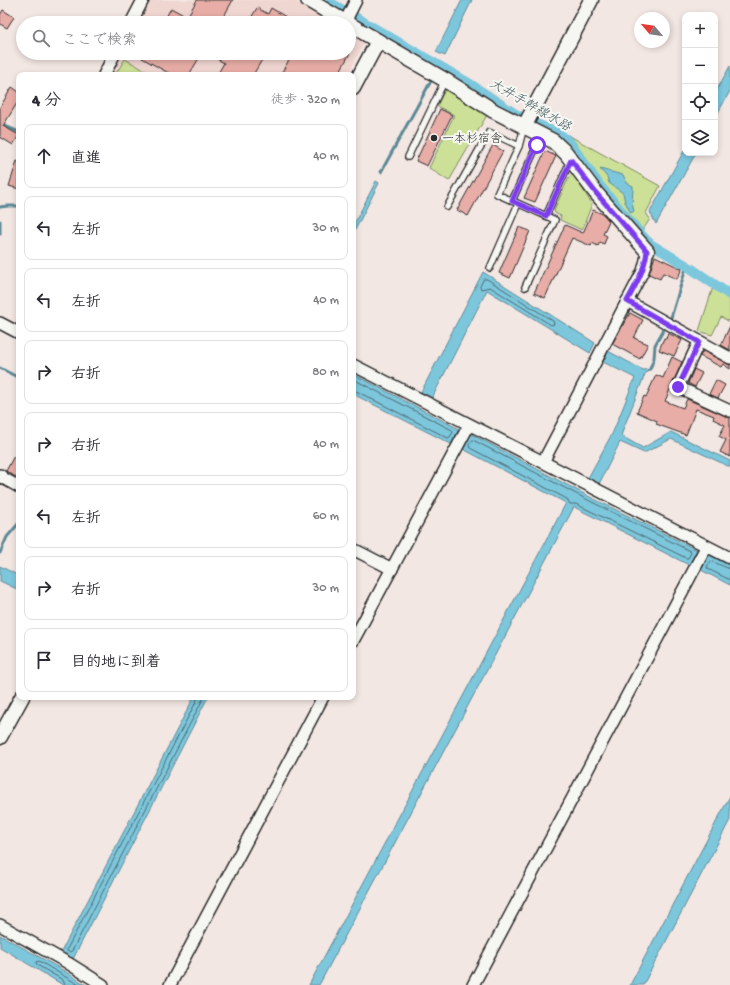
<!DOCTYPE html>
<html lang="ja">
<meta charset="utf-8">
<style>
:root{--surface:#fff;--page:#f7f7f7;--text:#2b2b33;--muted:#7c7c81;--line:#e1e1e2}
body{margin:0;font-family:"Gochi Hand","Klee One",sans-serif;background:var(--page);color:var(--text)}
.controls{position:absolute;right:12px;top:12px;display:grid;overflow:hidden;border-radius:8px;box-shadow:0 2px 6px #0003}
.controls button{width:36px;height:36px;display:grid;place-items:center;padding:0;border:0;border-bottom:1px solid var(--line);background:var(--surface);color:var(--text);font:20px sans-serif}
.compass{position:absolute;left:634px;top:12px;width:36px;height:36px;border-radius:50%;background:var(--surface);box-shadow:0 2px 6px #0003;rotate:299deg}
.stop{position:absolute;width:12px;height:12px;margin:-9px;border:3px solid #7c3aed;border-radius:50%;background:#fff}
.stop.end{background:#7c3aed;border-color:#fff;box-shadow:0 1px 4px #0008}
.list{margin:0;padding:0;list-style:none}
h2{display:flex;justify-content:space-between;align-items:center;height:52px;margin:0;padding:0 16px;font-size:17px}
h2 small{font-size:13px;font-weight:400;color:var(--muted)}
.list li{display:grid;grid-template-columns:26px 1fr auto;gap:12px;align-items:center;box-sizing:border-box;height:64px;margin:0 8px 8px;padding:0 8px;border:1px solid var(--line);border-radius:8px}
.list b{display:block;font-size:15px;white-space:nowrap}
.list em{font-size:13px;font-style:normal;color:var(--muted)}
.icon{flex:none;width:22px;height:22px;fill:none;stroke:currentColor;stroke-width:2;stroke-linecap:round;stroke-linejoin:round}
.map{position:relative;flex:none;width:730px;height:985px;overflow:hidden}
.search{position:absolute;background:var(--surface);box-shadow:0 2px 6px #0003;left:16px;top:16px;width:340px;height:44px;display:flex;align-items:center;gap:10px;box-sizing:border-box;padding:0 14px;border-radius:22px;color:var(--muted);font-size:15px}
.panel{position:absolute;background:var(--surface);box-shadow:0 2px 6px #0003;left:16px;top:72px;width:340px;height:628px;border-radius:8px}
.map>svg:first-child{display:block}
</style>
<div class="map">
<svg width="730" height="985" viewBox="0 0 730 985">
<rect width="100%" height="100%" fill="#f3e7e3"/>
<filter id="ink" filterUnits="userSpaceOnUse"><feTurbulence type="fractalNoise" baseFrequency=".025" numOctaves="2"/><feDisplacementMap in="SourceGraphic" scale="8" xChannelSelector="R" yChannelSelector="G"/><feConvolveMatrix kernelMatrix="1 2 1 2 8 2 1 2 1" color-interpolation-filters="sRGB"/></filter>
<g filter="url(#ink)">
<g fill="#f0d6d1">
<polygon points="149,0 293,0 333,23 136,23"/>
<polygon points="349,32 365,41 348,75 109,75 120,53 349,53"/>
</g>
<g fill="#cce197" stroke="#7c8661">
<polygon points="125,59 153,75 115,75"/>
<polygon points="446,88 487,115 449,181 429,168 454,115 437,106"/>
<polygon points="568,135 660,186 646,213 650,219 642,231 600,181"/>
<polygon points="573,174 592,204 582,230 560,220 561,216 555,213 554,210 569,177"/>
<polygon points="713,287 730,298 730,322 721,317 712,335 699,331"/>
</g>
<g fill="#7dc7dd" stroke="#5c8996">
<polygon points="462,0 472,0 445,56 436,52"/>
<polygon points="730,66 730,91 715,118 715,93"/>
<polygon points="685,149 685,153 696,153 656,224 650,212"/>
<path d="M600 169 623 175 627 183 633 186C633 196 631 202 634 211L631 213 625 202 623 193 609 183 607 177Z"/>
<polygon points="376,181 379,183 353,234 353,226"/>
<polygon points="483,272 595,343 590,353 487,290 432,398 421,392"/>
<polygon points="608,351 643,370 650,369 645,374 624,427 621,436 643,448 671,432 730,461 730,467 671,439 644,453 620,442 599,484 588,478 613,432 635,378 603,362"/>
<polygon points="353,374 459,429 451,444 353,394"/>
<polygon points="471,434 586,495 697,550 689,565 574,507 319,985 309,985 566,503 463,449"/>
<polygon points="709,555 730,566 730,585 701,570"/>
<polygon points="0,566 19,576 19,590 0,581"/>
<polygon points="194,697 208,697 73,959 61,952"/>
<polygon points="730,796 730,820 643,985 630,985"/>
<polygon points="0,935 61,969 86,985 63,985 0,947"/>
</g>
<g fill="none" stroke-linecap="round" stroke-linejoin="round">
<g stroke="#4c6972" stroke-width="1">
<polygon points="484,279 487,279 553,321 554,324 551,325 490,287 481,289 480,287"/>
<polyline points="353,379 452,430 453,432 450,437 448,438 356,391 353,390"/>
<polygon points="473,440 584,498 690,551 691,553 688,558 686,558 576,504 570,504 567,499 470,448 469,446"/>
<polyline points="730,569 711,561 707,567 708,569 730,580"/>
<polyline points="197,697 197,700 67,949 67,951 69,952 72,951 204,697"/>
<polyline points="65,985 63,980 37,965 36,962 39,961 79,985"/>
</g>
<g stroke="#5c8996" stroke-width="3">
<polyline points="0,124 19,132"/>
<polyline points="381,172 431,81"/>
<polyline points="0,207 8,206 19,206"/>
<polyline points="0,221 0,234"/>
<polyline points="670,321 685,271"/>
<polyline points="0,368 19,378"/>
<polyline points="650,369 654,358 655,345 664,329"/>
<polyline points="0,553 7,537 19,523"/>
</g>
<polyline stroke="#7dc7dd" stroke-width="10" points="326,0 467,82 517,115 561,135 571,144 600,186 646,240 652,245 689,267 730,295"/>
</g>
<g fill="#e8ada7" stroke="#2b2b2b">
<polygon points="197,0 233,0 220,23 163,23 171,8 187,17"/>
<polygon points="257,8 268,14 271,8 286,17 283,23 248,23"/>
<polygon points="3,10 14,17 7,28 0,24 0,15"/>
<polygon points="145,53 202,53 189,75 172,75 142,58"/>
<polygon points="207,53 266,53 253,75 217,75 224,63"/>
<polygon points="293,53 350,53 338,75 287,75 282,72"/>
<polygon points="12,87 19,92 19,100 3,126 19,135 13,145 0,137 0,107"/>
<polygon points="440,109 452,115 427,166 416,161"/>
<polygon points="493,145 503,151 468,216 457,210"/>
<polygon points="545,151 556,156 535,202 524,198"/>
<polygon points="17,161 19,162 19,189 9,186"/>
<polygon points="593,210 603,214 609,221 603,234 607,236 604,244 600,242 598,246 592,243 591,246 572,238 545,298 534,293 565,225 583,233"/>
<polygon points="519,227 530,231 510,278 499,273"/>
<polygon points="655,256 682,269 677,279 663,273 660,279 649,274"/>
<polygon points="630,313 643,320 634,338 648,344 640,359 612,344"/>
<polygon points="730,326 730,350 721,345"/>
<polygon points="668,333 682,340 674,356 659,350 664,338 666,339"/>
<polygon points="703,351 730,365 730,369 723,364 721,367 700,356"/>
<polygon points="672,357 682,362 665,401 683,408 687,399 730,418 730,457 720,452 726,440 719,436 725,425 713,419 714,416 696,409 686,435 656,424 657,421 637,412 644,396 646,397 656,375 663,378"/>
<polygon points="694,369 702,373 695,387 688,383"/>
<polygon points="716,380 725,385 718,398 709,394"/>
<polygon points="14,456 19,459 19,479 6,471"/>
</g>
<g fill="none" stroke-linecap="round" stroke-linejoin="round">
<g stroke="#2b2b2b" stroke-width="8">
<g id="service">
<polyline points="524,127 519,146 497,194 555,220 525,287"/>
<polyline points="408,157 445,80"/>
<polyline points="512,201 537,145"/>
<polyline points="447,207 489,132 519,146"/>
<polyline points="546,216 570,161"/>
<polyline points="490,268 518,204"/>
</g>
</g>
<g stroke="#2b2b2b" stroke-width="14">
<g id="minor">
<polyline points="345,22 356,0"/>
<polyline points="131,23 143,0"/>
<polyline points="104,75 115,53"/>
<polyline points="627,301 730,358"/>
<polyline points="0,323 19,333"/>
<polyline points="699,342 678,387 730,411"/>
<polyline points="353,365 543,462 643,271 646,260 647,251"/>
<polyline points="543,462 730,558"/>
<polyline points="0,475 3,478 19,487"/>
<polyline points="353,549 392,569"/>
<polyline points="353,641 469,425"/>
<polyline points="0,925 68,963 103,985"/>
<polyline points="170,985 323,697"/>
<polyline points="473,985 706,547"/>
</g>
</g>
<g stroke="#2b2b2b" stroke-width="17">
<g id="tertiary">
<polyline points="308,0 347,23"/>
<polyline points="349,24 445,80 494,111 553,141 566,153 596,193 647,251"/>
<polyline points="353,88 378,41"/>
<polyline points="524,127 591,0"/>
<polyline points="0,737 22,697"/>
</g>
</g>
<use href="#service" stroke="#f6f6f2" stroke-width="5.5"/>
<use href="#minor" stroke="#f6f6f2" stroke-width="11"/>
<use href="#tertiary" stroke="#f6f6f2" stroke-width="14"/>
</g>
</g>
<g fill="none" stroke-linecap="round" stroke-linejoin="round" filter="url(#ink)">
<path stroke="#7c3aed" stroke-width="5" d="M537 145 512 201 546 216 571 160 596 193 647 251C645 269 636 285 627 301L699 342 678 387"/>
</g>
<circle fill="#2b2b2b" stroke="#f6f6f2" stroke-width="1.5" cx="434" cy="138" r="4"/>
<g text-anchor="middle" stroke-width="4" stroke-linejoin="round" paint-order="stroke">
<g font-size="12" fill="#2b2b2b" stroke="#f6f6f2" text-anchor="start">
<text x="442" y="142">一本杉宿舎</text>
</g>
<g font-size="13" font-style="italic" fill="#445a60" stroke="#f6f6f2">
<text transform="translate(531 104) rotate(30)" y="5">大井手幹線水路</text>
</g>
</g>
</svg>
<div class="controls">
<button>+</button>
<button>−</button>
<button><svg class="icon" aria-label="locate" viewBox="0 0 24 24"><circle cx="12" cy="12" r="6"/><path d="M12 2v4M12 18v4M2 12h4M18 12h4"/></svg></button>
<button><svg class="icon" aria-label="layers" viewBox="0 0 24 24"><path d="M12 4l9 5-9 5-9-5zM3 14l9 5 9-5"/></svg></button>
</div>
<svg class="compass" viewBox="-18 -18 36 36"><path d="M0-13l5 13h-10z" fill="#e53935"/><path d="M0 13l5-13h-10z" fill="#7c7c81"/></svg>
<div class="stop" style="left:537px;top:145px"></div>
<div class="stop end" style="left:678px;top:387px"></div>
<div class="search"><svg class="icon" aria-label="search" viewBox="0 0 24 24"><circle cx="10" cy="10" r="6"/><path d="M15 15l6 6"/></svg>ここで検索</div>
<section class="panel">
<h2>4 分<small>徒歩 · 320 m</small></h2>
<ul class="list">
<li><svg class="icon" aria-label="ahead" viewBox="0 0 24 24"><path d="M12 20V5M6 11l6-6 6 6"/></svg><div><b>直進</b></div><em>40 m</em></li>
<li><svg class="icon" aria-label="left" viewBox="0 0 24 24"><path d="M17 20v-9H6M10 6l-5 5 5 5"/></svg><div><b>左折</b></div><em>30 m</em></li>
<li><svg class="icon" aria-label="left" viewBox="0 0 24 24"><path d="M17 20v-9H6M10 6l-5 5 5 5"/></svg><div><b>左折</b></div><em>40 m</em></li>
<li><svg class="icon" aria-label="right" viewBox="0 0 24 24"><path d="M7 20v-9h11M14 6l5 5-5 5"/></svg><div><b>右折</b></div><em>80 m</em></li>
<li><svg class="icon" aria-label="right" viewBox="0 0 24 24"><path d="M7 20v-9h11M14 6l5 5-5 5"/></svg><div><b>右折</b></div><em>40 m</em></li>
<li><svg class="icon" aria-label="left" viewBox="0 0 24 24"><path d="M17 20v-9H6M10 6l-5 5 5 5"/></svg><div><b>左折</b></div><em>60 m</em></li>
<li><svg class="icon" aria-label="right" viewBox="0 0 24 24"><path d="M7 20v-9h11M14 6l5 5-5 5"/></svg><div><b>右折</b></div><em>30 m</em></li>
<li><svg class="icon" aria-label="arrive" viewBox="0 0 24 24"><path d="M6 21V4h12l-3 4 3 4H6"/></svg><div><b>目的地に到着</b></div></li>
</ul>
</section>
</div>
